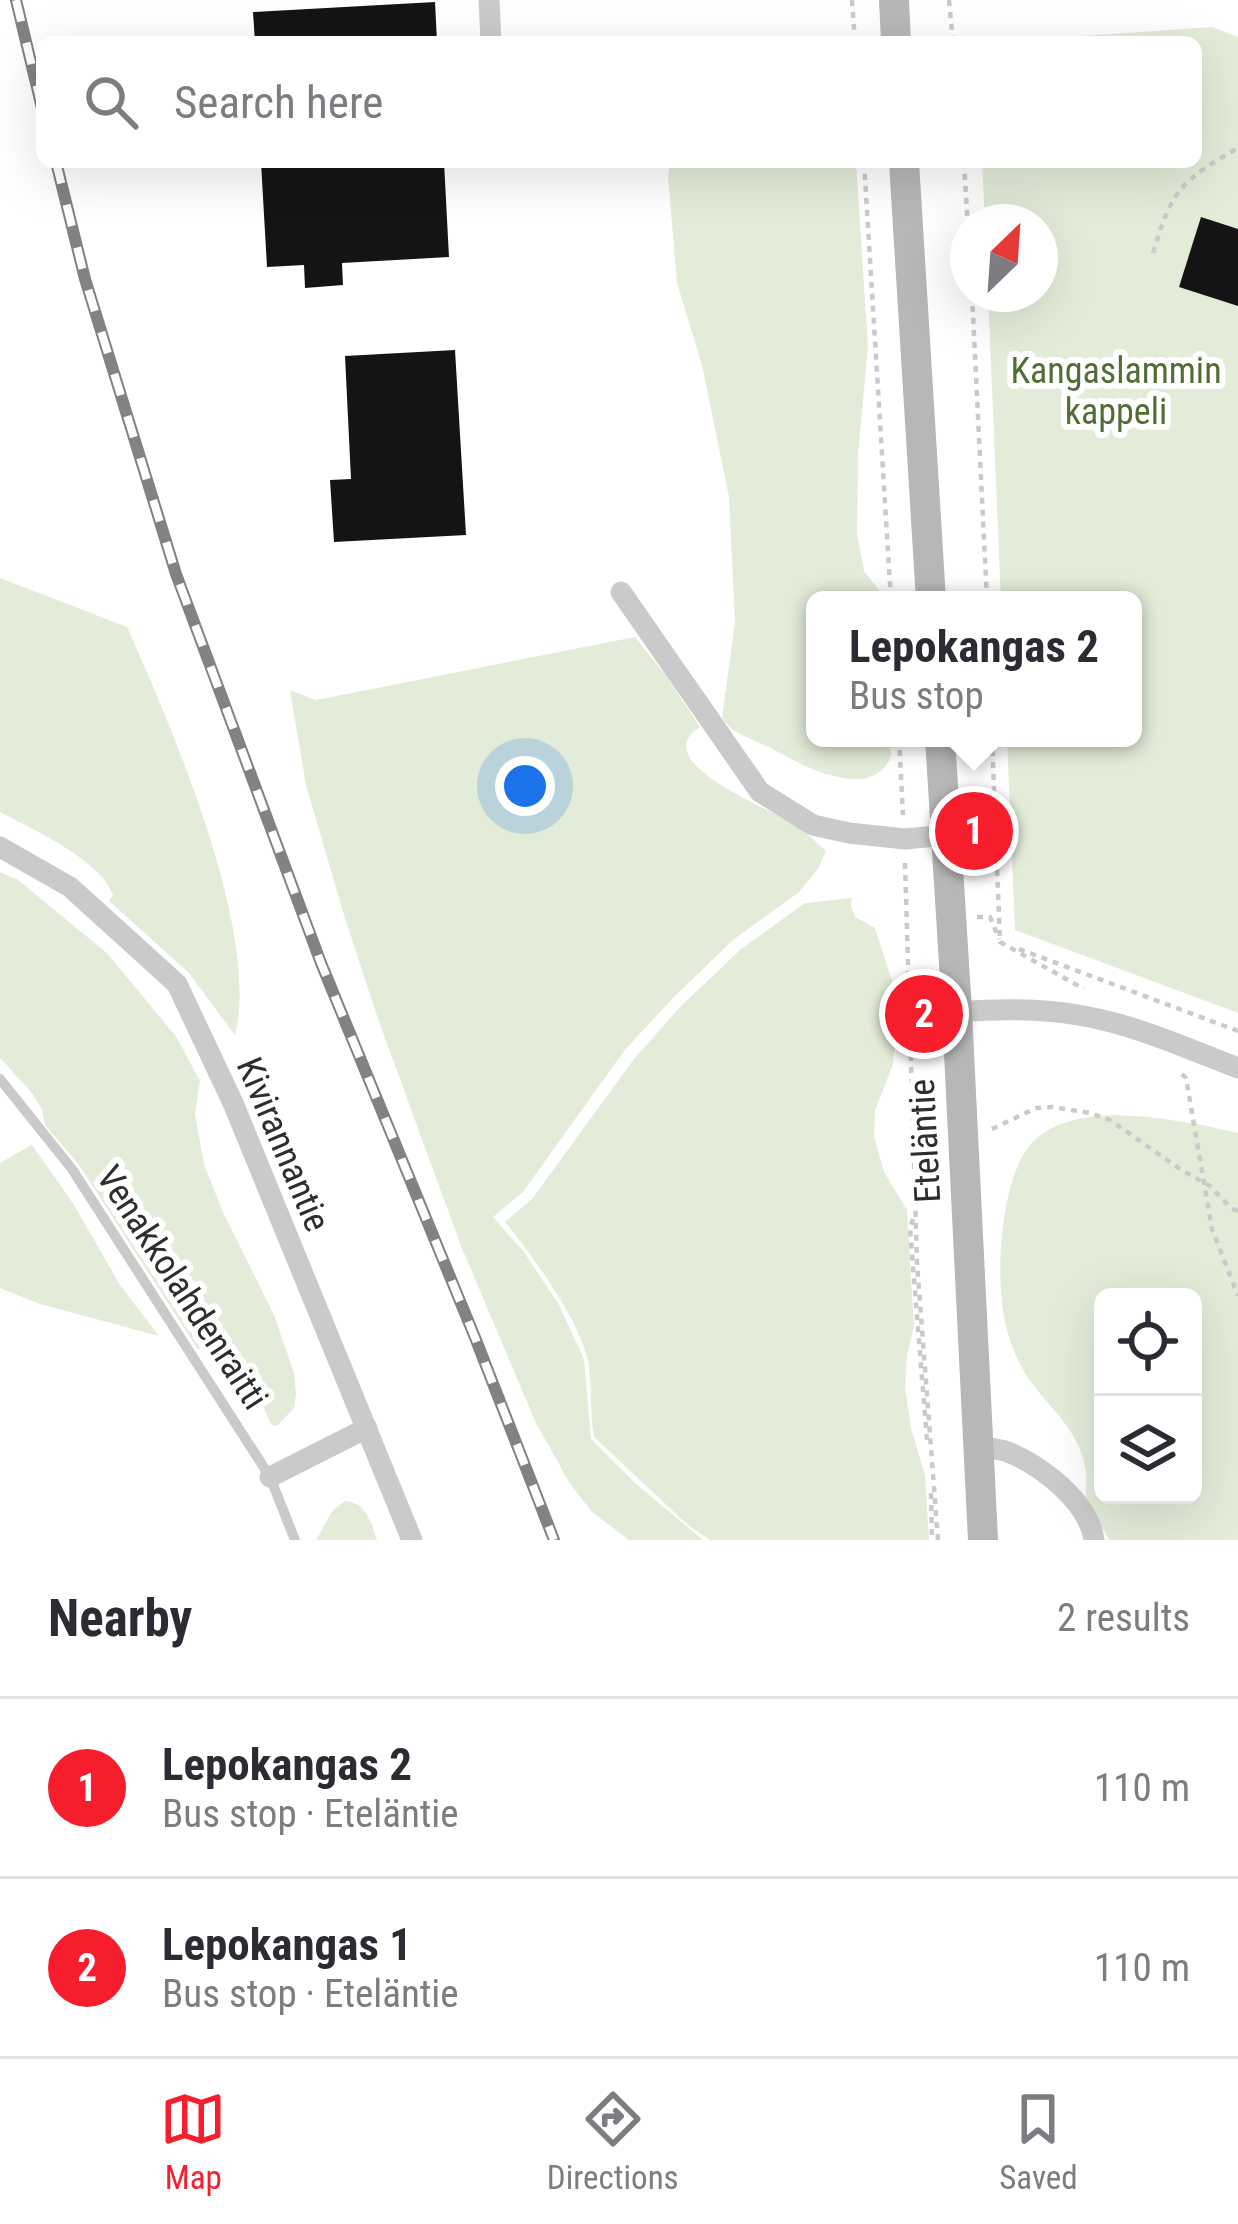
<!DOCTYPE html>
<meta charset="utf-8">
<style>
:root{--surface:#fff;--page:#f2f2f3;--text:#2b2b33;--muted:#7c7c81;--line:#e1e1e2;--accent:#f61d2d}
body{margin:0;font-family:"Roboto Condensed",sans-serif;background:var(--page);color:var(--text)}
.controls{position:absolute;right:36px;bottom:36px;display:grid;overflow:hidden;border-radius:18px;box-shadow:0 12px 48px #0002}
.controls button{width:108px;height:108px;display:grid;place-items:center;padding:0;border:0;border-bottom:3px solid var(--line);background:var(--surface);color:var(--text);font:60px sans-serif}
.compass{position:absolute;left:950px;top:204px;width:108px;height:108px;border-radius:50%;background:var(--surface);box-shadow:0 12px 48px #0002;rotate:25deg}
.you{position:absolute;left:525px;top:786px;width:42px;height:42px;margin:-30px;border:9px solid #fff;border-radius:50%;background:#1a73e8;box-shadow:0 0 0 18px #1a73e833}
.badge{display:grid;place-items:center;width:78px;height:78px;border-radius:50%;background:var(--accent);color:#fff;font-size:39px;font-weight:700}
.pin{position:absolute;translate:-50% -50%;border:6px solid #fff;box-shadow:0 3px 12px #0006}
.popup{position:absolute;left:806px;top:591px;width:336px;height:156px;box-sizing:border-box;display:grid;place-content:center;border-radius:18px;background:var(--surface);filter:drop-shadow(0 3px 9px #0005);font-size:39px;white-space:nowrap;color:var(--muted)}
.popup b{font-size:45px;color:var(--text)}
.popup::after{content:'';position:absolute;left:50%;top:100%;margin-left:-24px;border:24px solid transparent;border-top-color:var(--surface)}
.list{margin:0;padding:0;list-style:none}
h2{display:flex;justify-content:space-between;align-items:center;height:156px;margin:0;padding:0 48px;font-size:51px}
h2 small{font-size:39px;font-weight:400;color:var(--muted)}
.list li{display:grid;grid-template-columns:78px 1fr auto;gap:36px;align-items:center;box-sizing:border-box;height:180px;padding:0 48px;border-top:3px solid var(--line)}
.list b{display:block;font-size:45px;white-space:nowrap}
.list p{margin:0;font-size:39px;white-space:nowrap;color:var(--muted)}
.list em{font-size:39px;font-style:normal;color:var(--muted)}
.icon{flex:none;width:66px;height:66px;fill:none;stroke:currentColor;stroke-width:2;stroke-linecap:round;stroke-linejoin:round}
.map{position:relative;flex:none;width:1238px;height:1540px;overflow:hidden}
.search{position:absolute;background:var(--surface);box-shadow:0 12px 48px #0002;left:36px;right:36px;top:36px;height:132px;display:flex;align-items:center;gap:30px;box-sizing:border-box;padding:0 42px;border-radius:18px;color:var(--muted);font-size:45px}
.sheet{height:516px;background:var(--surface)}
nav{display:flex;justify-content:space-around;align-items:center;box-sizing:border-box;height:168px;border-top:3px solid var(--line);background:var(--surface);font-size:33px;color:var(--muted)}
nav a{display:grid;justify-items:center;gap:6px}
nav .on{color:var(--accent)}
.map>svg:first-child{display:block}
</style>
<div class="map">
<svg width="1238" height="1540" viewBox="0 0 1238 1540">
<rect width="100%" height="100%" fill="#fff"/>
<g fill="#e3ecd9" fill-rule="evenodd">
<polygon points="1212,27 1238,37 1238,1013 1015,930 1007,738 1133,738 1133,600 1001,600 988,294 1040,294 1040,222 985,222 982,162 1196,162 1196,42 995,42"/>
<path d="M670 162H856L868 346 858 455 857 533 864 571 883 595V600H815V738H885C891 748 894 754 887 764 862 800 798 763 771 748 753 739 733 735 722 718L735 622 729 497 702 365 677 283 668 177Z"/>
<path d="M0 578 127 627C170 723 261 932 235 1035L188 972 109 901 113 895C101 860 32 829 0 812Z"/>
<path d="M635 637 667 677 700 727C644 762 776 811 797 826 807 833 817 843 826 851L818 869 798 893 733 940 672 999 624 1051 523 1192 493 1217 524 1252 559 1305 584 1359 591 1439 635 1483 703 1540H629L592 1512 569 1482 536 1423 461 1246 378 1019 344 915 306 785 290 690 316 700Z"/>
<path d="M0 872 18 880 107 953 177 1038 200 1081 195 1114 204 1164 222 1210 274 1315 294 1373 296 1393 294 1408 277 1426 272 1425C264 1413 263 1399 256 1388 243 1367 217 1358 197 1348L79 1165 45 1125 42 1110 33 1094 0 1058Z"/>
<path d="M852 898 851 906 855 917 875 928 892 981 897 1030 893 1064 875 1111 874 1136 884 1172 907 1210 914 1327 907 1355 905 1387 911 1428 925 1475 929 1540H710L689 1526 594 1437C589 1412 593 1386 588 1361 579 1319 532 1255 505 1222L532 1199 634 1059 680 1007 741 949 805 903Z"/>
<path d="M1113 1115C1156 1116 1196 1123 1238 1133V1540H1109C1103 1527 1092 1513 1087 1499 1084 1491 1087 1481 1086 1472 1085 1464 1082 1453 1078 1445 1064 1414 1034 1394 1019 1362 1008 1340 1002 1315 1001 1291 998 1251 1004 1168 1035 1140 1056 1120 1085 1117 1113 1115ZM1103 1297H1193V1495H1103Z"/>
<polygon points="32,1145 74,1205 120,1285 159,1336 40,1304 0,1288 0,1163"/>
<path d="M345 1501C366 1502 371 1522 377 1540H316L333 1510Z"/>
</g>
<g fill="#141414">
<polygon points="435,2 437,42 255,42 253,12"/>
<polygon points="261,162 444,162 449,257 342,263 343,285 305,288 304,265 267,267"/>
<polygon points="1201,217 1238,229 1238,306 1179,287"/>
<polygon points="455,350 466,535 334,542 330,480 351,479 345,356"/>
</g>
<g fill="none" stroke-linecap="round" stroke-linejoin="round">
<g stroke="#cacaca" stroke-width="4.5" stroke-dasharray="6 6" stroke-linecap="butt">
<polyline points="852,0 855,42"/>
<polyline points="949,0 953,42"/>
<polyline points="864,162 891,600"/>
<polyline points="964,162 968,229"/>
<path d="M1153 253C1172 189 1181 181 1238 148"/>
<polyline points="972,294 987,600"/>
<polyline points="899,738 903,815"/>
<polyline points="992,738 1000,942 1084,989"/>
<polyline points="905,863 917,1263 938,1540"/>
<polyline points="977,917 990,917 999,939"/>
<polyline points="1019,949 1238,1031"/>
<polyline points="1182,1074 1186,1078 1212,1229 1238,1296"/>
<polyline points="992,1129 1036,1108 1053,1107 1090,1113 1110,1120 1180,1169 1210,1186 1231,1208 1238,1211"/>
<polyline points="918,1202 926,1179 938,1165"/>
<polyline points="913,1219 910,1229 927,1440"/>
<polyline points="931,1493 932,1540"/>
</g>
<polyline stroke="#cacaca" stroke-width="10" points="0,1079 72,1169 270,1477 295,1540"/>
<g stroke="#cacaca" stroke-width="21">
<polyline points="489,0 491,42"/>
<polyline points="621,592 760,792 813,825 849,833 905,839 946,835"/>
<polyline points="0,847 70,887 177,984 233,1103 412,1540"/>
<path d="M957 1012C996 1009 1039 1008 1078 1015 1134 1024 1186 1048 1238 1068"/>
<path d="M979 1446C988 1448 999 1449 1008 1452 1042 1466 1089 1502 1094 1540"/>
<polyline points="270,1477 367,1428"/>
</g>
<g stroke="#b7b7b7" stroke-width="30">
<polyline points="894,0 896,42"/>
<polyline points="904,162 931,600"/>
<polyline points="940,738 957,1012 983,1540"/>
</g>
<g stroke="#828282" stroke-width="12">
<g id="rail">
<polyline points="16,0 42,108"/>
<polyline points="56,162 85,279 176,574 321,963 476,1340 554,1540"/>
</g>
</g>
<use href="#rail" stroke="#fff" stroke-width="8" stroke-dasharray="22" stroke-linecap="butt"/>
</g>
<g text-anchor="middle" stroke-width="12" stroke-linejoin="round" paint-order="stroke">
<g font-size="36" fill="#506d36" stroke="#fff">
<text x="1116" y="383">Kangaslammin<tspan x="1116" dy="41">kappeli</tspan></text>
</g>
<g font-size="36" fill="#2d2d2d" stroke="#fff">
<text transform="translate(924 1141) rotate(-93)" y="13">Eteläntie</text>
<text transform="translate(284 1144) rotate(67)" y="13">Kivirannantie</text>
<text transform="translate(183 1287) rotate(57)" y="13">Venakkolahdenraitti</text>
</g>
</g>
</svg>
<div class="controls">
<button><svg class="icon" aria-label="locate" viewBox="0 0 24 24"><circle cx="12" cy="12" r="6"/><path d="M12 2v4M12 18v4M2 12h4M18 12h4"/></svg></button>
<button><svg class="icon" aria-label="layers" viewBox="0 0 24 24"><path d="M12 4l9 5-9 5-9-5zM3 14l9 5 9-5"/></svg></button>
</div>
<svg class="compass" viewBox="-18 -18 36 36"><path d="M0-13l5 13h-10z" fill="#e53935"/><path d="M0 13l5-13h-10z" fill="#7c7c81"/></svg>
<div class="you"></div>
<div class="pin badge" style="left:974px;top:831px">1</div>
<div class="popup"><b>Lepokangas 2</b>Bus stop</div>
<div class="pin badge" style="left:924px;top:1014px">2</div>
<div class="search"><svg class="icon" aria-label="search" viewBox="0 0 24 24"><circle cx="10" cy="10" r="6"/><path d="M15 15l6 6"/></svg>Search here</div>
</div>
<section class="sheet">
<h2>Nearby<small>2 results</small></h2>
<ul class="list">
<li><span class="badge">1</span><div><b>Lepokangas 2</b><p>Bus stop · Eteläntie</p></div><em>110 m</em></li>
<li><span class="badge">2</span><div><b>Lepokangas 1</b><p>Bus stop · Eteläntie</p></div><em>110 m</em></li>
</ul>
</section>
<nav>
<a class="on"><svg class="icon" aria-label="map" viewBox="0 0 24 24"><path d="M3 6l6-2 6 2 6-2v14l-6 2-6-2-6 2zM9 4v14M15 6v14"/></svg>Map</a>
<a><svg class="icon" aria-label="directions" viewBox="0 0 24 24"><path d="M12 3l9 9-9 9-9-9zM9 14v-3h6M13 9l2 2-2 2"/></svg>Directions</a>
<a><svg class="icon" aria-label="saved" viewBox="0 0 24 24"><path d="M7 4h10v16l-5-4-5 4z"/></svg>Saved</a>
</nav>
